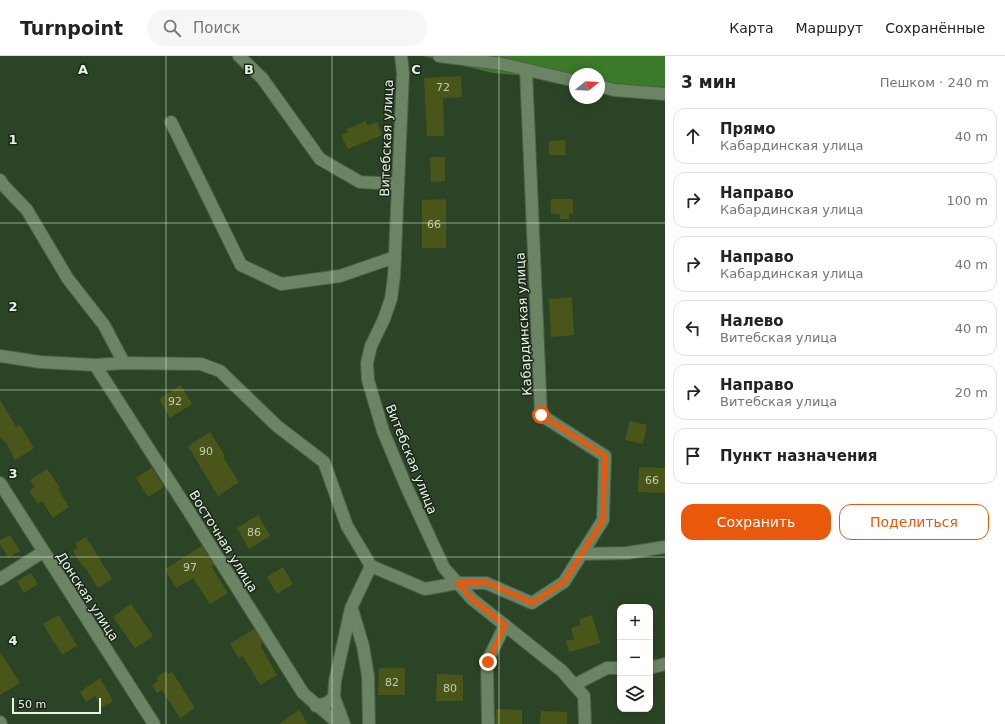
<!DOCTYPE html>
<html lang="ru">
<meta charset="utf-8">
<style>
:root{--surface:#fff;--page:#f6f6f6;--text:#222;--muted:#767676;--line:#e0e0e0;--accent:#ea580c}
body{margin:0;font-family:"DejaVu Sans",sans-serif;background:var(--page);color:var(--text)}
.controls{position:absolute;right:12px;bottom:12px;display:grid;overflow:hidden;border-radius:8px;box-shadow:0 2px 10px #0003}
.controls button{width:36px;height:36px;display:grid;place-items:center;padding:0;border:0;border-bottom:1px solid var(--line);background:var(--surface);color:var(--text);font:20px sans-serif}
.compass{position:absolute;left:569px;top:12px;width:36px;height:36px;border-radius:50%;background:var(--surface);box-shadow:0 2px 10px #0003;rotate:72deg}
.scale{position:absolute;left:12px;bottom:10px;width:89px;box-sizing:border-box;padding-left:4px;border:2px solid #e7f6e4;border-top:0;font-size:11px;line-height:14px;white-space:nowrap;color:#e7f6e4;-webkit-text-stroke:3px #1c271a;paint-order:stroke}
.stop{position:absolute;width:12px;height:12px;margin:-9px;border:3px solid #ea580c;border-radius:50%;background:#fff}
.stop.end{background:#ea580c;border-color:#fff;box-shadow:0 1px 4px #0008}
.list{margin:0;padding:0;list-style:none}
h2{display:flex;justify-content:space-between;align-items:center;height:52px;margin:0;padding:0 16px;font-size:17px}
h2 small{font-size:13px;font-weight:400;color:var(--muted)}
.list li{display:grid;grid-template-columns:26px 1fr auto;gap:12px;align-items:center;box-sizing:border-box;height:56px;margin:0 8px 8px;padding:0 8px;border:1px solid var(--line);border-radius:12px}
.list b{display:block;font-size:15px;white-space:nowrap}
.list p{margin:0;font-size:13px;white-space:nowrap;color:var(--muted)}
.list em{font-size:13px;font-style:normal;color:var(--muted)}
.actions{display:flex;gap:8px;padding:12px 16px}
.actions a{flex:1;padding:9px 0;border:1px solid var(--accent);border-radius:12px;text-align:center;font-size:14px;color:var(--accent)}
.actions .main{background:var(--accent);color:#fff}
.icon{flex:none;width:22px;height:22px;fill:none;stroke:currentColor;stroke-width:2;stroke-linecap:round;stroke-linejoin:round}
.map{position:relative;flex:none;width:665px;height:668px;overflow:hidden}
header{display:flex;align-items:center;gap:24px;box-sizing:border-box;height:56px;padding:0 20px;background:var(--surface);border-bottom:1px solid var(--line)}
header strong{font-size:19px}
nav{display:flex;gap:22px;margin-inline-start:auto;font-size:14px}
.search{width:280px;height:36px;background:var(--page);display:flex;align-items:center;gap:10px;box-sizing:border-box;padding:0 14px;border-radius:22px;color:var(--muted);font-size:15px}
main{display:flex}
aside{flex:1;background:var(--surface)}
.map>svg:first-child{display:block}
</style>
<header>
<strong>Turnpoint</strong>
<div class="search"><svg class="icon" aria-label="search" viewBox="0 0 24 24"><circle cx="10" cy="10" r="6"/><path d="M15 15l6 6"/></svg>Поиск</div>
<nav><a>Карта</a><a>Маршрут</a><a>Сохранённые</a></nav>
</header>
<main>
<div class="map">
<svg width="665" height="668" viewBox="0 0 665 668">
<rect width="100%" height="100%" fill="#2c4426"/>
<polygon fill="#3a7a28" points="423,0 665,0 665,32 599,26 599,18 575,18 575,24 493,17"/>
<g fill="#4a5619">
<polygon points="461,20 462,41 443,42 444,80 427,80 424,22"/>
<polygon points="366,65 368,70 377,66 382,79 348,93 341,79 348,76 347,73"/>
<polygon points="565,84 566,99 549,99 549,85"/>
<polygon points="430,101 445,101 445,125 431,126"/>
<polygon points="446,143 446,192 422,192 422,144"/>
<polygon points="551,143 573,143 573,158 569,157 569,163 560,163 559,158 551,158"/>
<polygon points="572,241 574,279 551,281 549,243"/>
<polygon points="181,329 192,348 170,362 159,343"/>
<polygon points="0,344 16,371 20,369 34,392 15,404 6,386 5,387 0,380"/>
<polygon points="630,365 647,369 643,388 625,384"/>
<polygon points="210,376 225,400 223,401 239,426 218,440 188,390"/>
<polygon points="639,411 665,412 665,437 638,436"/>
<polygon points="152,412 164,431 148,441 136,422"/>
<polygon points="47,413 60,432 58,433 69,451 53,462 42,445 38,448 29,435 35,431 30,424"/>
<polygon points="258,459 270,480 249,493 237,472"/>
<polygon points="10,479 20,495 8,502 0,488 0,484"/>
<polygon points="86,481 112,523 98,532 85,511 84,512 73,495 78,492 75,487"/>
<polygon points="202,490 214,509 211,510 228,537 210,548 193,522 176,532 165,513"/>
<polygon points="283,511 293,528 277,538 267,521"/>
<polygon points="31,517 38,528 24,537 17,525"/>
<polygon points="131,548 153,580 135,592 113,561"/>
<polygon points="59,559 77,590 62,599 43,568"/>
<polygon points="592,559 600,587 569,596 566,585 574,583 571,572 581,569 579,563"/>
<polygon points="254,573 263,587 260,589 277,619 260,629 243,600 239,602 230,588"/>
<polygon points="0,596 20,627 0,639"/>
<polygon points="379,612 405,612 405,639 378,639"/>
<polygon points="166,615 168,618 172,616 195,652 180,662 162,634 157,637 152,629 158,625 156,622"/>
<polygon points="437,618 463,619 463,645 436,645"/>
<polygon points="100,622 113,645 102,652 95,640 86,646 80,636"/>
<polygon points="496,653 522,654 522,668 495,668"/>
<polygon points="299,654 308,668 279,668"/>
<polygon points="541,655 567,656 567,668 540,668"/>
</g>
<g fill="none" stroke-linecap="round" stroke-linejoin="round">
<g stroke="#4a5f46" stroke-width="14">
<g id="minor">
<polyline points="239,0 262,22 320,103 360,126 398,128"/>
<polyline points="401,0 403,17 394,220 391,243 384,263 371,290 367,307 368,324 383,375 406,430 444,512 472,543 562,615 584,640 585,668"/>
<polyline points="439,0 502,8 575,25"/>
<polyline points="599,30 614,34 665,38"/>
<polyline points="171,66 241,209 281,228 340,220 395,201"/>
<polyline points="0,124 4,130 27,154 68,223 104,269 124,307"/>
<polyline points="0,300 40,306 95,309 124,307 201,308 220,315 277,370 324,406 347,470 371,510"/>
<polyline points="95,309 188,454 303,637 339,668"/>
<polyline points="0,427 154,668"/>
<polyline points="581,498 627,497 665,491"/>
<polyline points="0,523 43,496"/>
<polyline points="352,553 363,590 368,620 369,668"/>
<polyline points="650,612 665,608"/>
<polyline points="574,629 607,612 620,612"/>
<polyline points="334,641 344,668"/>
<polyline points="316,650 327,647 334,641 335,625 351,552 371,510 425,533 458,527 486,527 532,547 564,526 603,464 605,400 541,359 526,14"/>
<polyline points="0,666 1,668"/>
<polyline points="488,668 487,606 505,569"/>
</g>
</g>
<use href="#minor" stroke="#6b8564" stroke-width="12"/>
</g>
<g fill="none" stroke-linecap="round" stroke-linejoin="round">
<polyline stroke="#ea580c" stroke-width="5" points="488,606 505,569 472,543 458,527 486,526 532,547 564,526 603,464 605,400 541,359"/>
</g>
<path fill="none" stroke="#e7f6e4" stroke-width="1" stroke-opacity="0.55" d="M166 0V668M332 0V668M499 0V668M0 167H665M0 334H665M0 501H665"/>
<g text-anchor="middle" stroke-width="3" stroke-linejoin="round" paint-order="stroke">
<g font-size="11" fill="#c0ceb1">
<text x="443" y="35">72</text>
<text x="434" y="172">66</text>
<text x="175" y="349">92</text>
<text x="206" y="399">90</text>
<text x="652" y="428">66</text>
<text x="254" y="480">86</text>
<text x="190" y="515">97</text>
<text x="392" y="630">82</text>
<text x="450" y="636">80</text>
</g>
<g font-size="13" fill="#e7f6e4" stroke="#1c271a">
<text transform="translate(386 82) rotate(-88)" y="5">Витебская улица</text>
<text transform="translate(523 268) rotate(-93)" y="5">Кабардинская улица</text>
<text transform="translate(412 403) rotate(68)" y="5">Витебская улица</text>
<text transform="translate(224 485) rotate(58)" y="5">Восточная улица</text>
<text transform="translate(88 540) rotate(57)" y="5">Донская улица</text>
</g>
</g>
<g font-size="13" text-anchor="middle" font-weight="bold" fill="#e7f6e4" stroke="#1c271a" stroke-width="3" stroke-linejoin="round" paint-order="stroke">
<text x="83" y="18">A</text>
<text x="249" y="18">B</text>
<text x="416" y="18">C</text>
<text x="13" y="88">1</text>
<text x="13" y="255">2</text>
<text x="13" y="422">3</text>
<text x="13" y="589">4</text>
</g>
</svg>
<div class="controls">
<button>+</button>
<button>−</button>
<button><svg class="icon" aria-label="layers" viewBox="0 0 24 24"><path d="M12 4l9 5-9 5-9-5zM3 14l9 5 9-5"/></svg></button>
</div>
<svg class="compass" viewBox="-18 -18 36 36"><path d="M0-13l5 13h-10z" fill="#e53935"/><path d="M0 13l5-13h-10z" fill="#767676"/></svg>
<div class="scale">50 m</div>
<div class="stop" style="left:541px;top:359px"></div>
<div class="stop end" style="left:488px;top:606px"></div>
</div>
<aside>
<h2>3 мин<small>Пешком · 240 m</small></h2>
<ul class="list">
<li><svg class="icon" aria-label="ahead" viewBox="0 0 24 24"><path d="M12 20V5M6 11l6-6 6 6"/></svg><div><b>Прямо</b><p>Кабардинская улица</p></div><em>40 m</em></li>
<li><svg class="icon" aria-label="right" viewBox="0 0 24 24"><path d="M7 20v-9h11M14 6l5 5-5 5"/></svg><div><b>Направо</b><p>Кабардинская улица</p></div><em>100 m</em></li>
<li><svg class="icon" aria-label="right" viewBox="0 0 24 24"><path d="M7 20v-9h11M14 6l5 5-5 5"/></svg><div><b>Направо</b><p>Кабардинская улица</p></div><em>40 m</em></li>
<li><svg class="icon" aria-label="left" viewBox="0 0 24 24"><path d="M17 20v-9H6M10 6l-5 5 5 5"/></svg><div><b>Налево</b><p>Витебская улица</p></div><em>40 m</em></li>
<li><svg class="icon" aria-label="right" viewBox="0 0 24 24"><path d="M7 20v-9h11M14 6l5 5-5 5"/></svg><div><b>Направо</b><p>Витебская улица</p></div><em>20 m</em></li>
<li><svg class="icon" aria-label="arrive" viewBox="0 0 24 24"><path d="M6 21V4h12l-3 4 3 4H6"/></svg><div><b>Пункт назначения</b></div></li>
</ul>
<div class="actions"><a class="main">Сохранить</a><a>Поделиться</a></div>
</aside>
</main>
